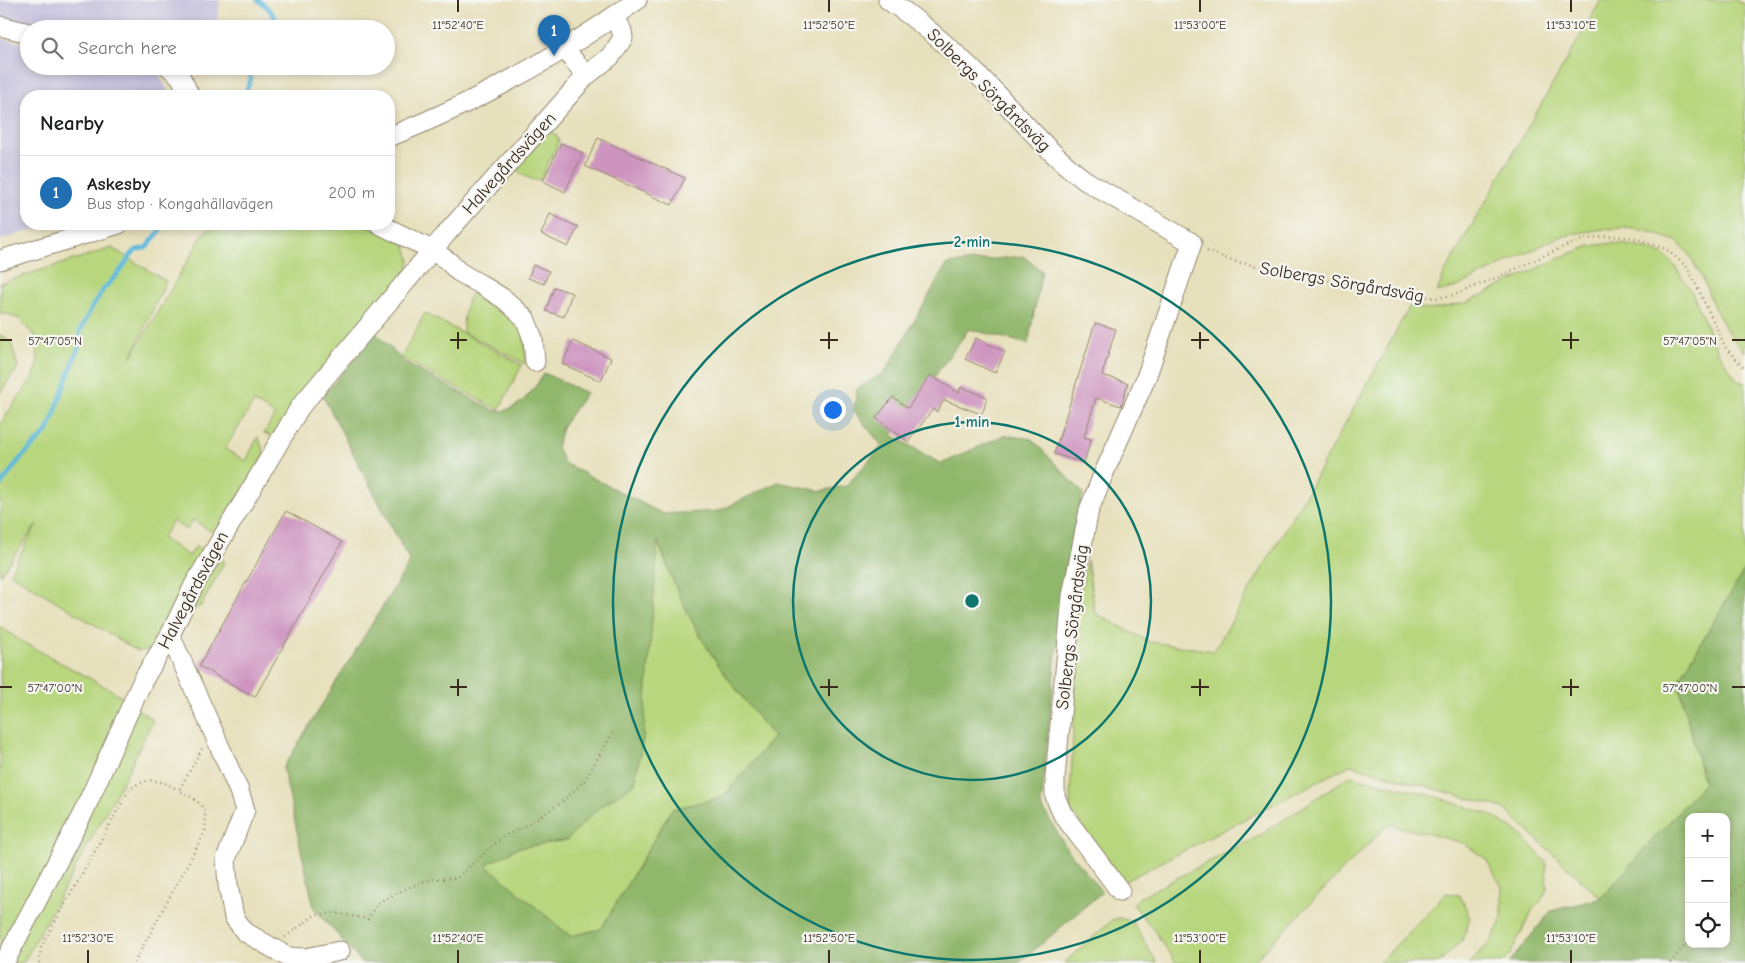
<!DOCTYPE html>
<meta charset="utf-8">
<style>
:root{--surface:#fff;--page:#f2f2f2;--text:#202124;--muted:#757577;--line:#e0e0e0;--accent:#1f6fb2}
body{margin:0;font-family:"Comic Neue",sans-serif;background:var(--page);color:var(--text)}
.controls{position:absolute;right:15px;bottom:15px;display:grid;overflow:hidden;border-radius:10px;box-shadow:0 2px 8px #0003}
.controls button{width:45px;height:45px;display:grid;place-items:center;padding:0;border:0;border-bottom:1px solid var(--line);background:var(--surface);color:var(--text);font:25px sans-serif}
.you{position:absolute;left:832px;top:409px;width:18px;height:18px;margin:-12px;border:4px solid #fff;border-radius:50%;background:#1a73e8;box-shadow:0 0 0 8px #1a73e833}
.badge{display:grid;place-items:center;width:32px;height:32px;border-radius:50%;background:var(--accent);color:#fff;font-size:16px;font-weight:700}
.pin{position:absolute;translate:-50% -41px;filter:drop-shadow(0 1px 2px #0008)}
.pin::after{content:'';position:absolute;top:26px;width:18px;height:15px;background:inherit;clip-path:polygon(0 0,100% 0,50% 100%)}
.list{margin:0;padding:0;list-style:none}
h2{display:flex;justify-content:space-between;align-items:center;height:65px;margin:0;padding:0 20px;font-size:21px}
h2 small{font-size:16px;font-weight:400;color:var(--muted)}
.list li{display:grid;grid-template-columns:32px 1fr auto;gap:15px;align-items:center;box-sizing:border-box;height:75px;padding:0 20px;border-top:1px solid var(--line)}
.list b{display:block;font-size:19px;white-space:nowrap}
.list p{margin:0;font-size:16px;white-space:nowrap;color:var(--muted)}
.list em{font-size:16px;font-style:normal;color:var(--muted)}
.icon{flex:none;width:28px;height:28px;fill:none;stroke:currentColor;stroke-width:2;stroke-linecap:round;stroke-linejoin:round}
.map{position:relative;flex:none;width:1745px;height:963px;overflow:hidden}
.search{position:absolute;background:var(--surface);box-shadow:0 2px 8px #0003;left:20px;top:20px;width:375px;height:55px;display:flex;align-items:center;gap:12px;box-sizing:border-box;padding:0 18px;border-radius:28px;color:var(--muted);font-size:19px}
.panel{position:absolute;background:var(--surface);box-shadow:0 2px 8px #0003;left:20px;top:90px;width:375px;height:140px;border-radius:20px}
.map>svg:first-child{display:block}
</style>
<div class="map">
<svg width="1745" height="963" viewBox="0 0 1745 963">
<rect width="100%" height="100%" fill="#f6f6f2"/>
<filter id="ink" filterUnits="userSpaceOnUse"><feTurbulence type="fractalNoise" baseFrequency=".02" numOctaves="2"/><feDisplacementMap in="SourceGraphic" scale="10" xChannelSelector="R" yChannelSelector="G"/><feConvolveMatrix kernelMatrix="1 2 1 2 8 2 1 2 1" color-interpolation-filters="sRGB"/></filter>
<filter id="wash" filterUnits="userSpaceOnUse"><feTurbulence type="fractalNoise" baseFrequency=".0096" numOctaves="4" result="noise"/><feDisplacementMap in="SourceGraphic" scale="20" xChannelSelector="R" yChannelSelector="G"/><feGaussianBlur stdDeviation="1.12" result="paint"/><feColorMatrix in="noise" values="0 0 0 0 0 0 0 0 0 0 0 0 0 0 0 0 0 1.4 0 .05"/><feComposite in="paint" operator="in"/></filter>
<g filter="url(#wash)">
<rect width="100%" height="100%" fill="#e7e0bc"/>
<g fill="#c4c0db">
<polygon points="0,0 220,0 216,29 51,29 0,18"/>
<polygon points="0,38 29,44 29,66 140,66 149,68 159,75 171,96 26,96 26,224 53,224 0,240"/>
</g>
<g fill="#b7d67d" stroke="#79804e">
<polygon points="1601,0 1735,0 1745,5 1745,352 1729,334 1714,307 1703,279 1688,253 1676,241 1647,231 1626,228 1604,229 1578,233 1557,238 1457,287 1437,292 1445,272"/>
<path d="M549 131 556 135 559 141 540 180C531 181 521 175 516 168Z"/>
<polygon points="215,224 363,224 399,240 406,246 410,260 407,272 272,436 264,433 275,415 254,402 225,449 246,461 258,437 265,454 215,534 193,520 186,530 173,521 162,538 189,556 196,546 206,552 152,650 137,651 10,573 37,524 0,575 0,424 35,374 38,360 35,336 19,319 7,314 0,314 0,283 112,248 166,281 131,357 204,233"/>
<polygon points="1613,243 1639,247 1663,254 1674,265 1693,294 1717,351 1738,381 1745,383 1745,569 1678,682 1704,783 1601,898 1503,808 1350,765 1123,882 1070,809 1078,608 1087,560 1095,613 1150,642 1214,651 1309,489 1410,306 1430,310 1466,303 1557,259 1590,246"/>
<path d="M477 288 523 326 526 364 463 332C463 318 465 297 477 288Z"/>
<polygon points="425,313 522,365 499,410 401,358"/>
<polygon points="0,335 11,342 18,367 0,393"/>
<path d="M657 540C668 569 679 597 694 624 716 665 745 701 774 737L723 797 672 809 601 929 570 936 485 865 517 848 567 840 600 807 635 783Z"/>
<polygon points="221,557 223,561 223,565 201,606 196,608 191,607"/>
<polygon points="0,626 19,640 113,691 153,720 122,783 23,963 0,963"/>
<polygon points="1350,776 1427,794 1491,815 1518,832 1546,862 1547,889 1541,901 1533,909 1510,955 1502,963 1470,963 1492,940 1502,918 1502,887 1486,859 1463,843 1430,834 1389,825 1385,827 1252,963 1176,963 1155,932 1133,904 1140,897 1259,836"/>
<polygon points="1446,893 1460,895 1470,918 1462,941 1439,963 1379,963"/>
<polygon points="1118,918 1132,921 1157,963 1064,963 1111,921"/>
</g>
<g fill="#91b76c" stroke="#667045" fill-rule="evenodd">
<path d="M1023 256 1042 271 1028 344 969 329 892 435 941 464 1004 435 1032 439 1083 493 1063 582 1041 805 1067 849 1102 892 1019 963H362L314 908 283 768 410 562 323 396 376 333 405 363 495 411C519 412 533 391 544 373L586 393 562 427 557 447 564 463 663 514 719 511 778 482 820 491 846 486 882 446 854 411 857 389 885 372 947 264ZM658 541C669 570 679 598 694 625 716 666 745 701 774 737L723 797 672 809 601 929 570 936 486 865 517 848 567 840 600 807 635 783 643 739Z"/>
<path d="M1745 569V963H1509L1551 911 1601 898 1704 783 1678 682ZM1689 817H1726V944H1689Z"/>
</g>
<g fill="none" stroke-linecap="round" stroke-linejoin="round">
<g stroke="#5db9db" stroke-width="4.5">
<path d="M258 0C269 7 276 17 280 29"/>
<polyline points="244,96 251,79 249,70 250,66"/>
<polyline points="0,486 19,460 48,431 78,349 80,331 92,307 102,291 121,270 131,255 136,250 146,248 159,232 163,224"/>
</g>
</g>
<g id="blocks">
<g fill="#cd94c0">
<polygon points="598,138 685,178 672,205 585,166"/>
<polygon points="561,143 583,153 565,192 543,181"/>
<polygon points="550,214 578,227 568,247 541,234"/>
<polygon points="533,265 549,271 544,284 528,278"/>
<polygon points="554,287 572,293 564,317 546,311"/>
<polygon points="1095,323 1116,329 1102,375 1128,383 1121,406 1096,398 1084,437 1091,439 1084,463 1054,454"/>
<polygon points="976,338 1005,352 995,373 965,359"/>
<polygon points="573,341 611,358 601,381 562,364"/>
<polygon points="930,375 959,393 961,387 987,397 984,409 981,414 944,400 937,412 933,409 908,442 876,418 893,397 908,408"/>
<polygon points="286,511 342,542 255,697 199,666"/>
</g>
</g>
</g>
<g filter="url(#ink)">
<use href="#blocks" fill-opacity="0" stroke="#91856d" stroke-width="1"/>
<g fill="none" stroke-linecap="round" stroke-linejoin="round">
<g stroke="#91856d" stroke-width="21">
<g id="minor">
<path d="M888 0C929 27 964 60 998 95 1026 125 1053 157 1086 181L1192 243 1146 378 1103 475 1089 510 1072 596 1055 778V796L1062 813 1120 891"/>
<polyline points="0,26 29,33"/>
<polyline points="565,49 586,76 611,56 623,38 622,31 613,17"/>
<polyline points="168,66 180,76 190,96"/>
<path d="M389 137C477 102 560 56 637 0"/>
<polyline points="379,224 432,250 448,261 459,272 480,284 504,299 525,318 533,339 535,362"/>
<polyline points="0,260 119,224"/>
<polyline points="170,635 212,729 239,791 245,810 226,859 228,885 234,917 245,932 288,957 305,958 340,951"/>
<polyline points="4,963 83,813 143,680 170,635 194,585 300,407 446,234 586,76"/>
</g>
</g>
<g stroke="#91856d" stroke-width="2.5" stroke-dasharray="1 4" stroke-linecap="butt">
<polyline points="1207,251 1233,261 1282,272 1412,295 1436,298 1454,295 1491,280 1563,247 1585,239 1608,236 1635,238 1666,249 1688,268 1726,348 1745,369"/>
<polyline points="1726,901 1745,881"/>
<polyline points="285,937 315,915 335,913 368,919 379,902 418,883 433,879 457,878 502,837 520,829 561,803 585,780 613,732"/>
<path d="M39 963 41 947 129 790C148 775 160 780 179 790"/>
<path d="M134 963 205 832C208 805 200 802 179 790L203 747"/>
<polyline points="1670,963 1689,941"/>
</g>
<use href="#minor" stroke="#fff" stroke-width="19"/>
</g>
</g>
<path fill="none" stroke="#3b2a1e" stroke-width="2" d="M458 0V12M829 0V12M1200 0V12M1571 0V12M458 332V349M829 332V349M1200 332V349M1571 332V349M0 340H12M450 340H467M820 340H838M1191 340H1209M1562 340H1579M1732 340H1745M458 679V696M829 679V696M1200 679V696M1571 679V696M0 687H12M450 687H467M820 687H838M1191 687H1209M1562 687H1579M1732 687H1745M88 950V963M458 950V963M829 950V963M1200 950V963M1571 950V963"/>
<g fill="none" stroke="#0f766e" stroke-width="2.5">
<circle cx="972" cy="601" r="179"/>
<circle cx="972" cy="601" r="359"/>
</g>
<g text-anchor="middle" stroke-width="4.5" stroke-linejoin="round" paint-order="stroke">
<g font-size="18" fill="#3b2a1e" stroke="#f6f6f2">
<text transform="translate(989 90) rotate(45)" y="6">Solbergs Sörgårdsväg</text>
<text transform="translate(509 163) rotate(-48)" y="6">Halvegårdsvägen</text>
<text transform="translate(1342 282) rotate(10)" y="6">Solbergs Sörgårdsväg</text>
<text transform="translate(193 590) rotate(-62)" y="6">Halvegårdsvägen</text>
<text transform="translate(1072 627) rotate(-83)" y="6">Solbergs Sörgårdsväg</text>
</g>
</g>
<g font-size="12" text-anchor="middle" fill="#3b2a1e" stroke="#f6f6f2" stroke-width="4.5" stroke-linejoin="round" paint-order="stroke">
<text x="458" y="29">11°52'40"E</text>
<text x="829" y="29">11°52'50"E</text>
<text x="1200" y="29">11°53'00"E</text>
<text x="1571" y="29">11°53'10"E</text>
<text x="55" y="345">57°47'05"N</text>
<text x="1690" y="345">57°47'05"N</text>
<text x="55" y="692">57°47'00"N</text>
<text x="1690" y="692">57°47'00"N</text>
<text x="88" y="942">11°52'30"E</text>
<text x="458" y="942">11°52'40"E</text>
<text x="829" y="942">11°52'50"E</text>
<text x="1200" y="942">11°53'00"E</text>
<text x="1571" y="942">11°53'10"E</text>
</g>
<circle cx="972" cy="601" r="8" fill="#0f766e" stroke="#f6f6f2" stroke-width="2.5"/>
<g font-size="15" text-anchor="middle" font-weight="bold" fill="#0f766e" stroke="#f6f6f2" stroke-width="4.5" stroke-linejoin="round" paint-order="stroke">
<text x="972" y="247">2 min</text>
<text x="972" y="427">1 min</text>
</g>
</svg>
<div class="controls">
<button>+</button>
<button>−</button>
<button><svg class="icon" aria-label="locate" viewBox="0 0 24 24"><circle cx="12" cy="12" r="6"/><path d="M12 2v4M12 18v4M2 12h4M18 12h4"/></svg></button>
</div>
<div class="you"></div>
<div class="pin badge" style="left:554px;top:56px">1</div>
<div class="search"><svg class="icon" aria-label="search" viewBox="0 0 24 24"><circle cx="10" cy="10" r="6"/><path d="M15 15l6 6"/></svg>Search here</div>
<section class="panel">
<h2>Nearby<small></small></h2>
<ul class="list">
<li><span class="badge">1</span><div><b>Askesby</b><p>Bus stop · Kongahällavägen</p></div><em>200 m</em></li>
</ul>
</section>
</div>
